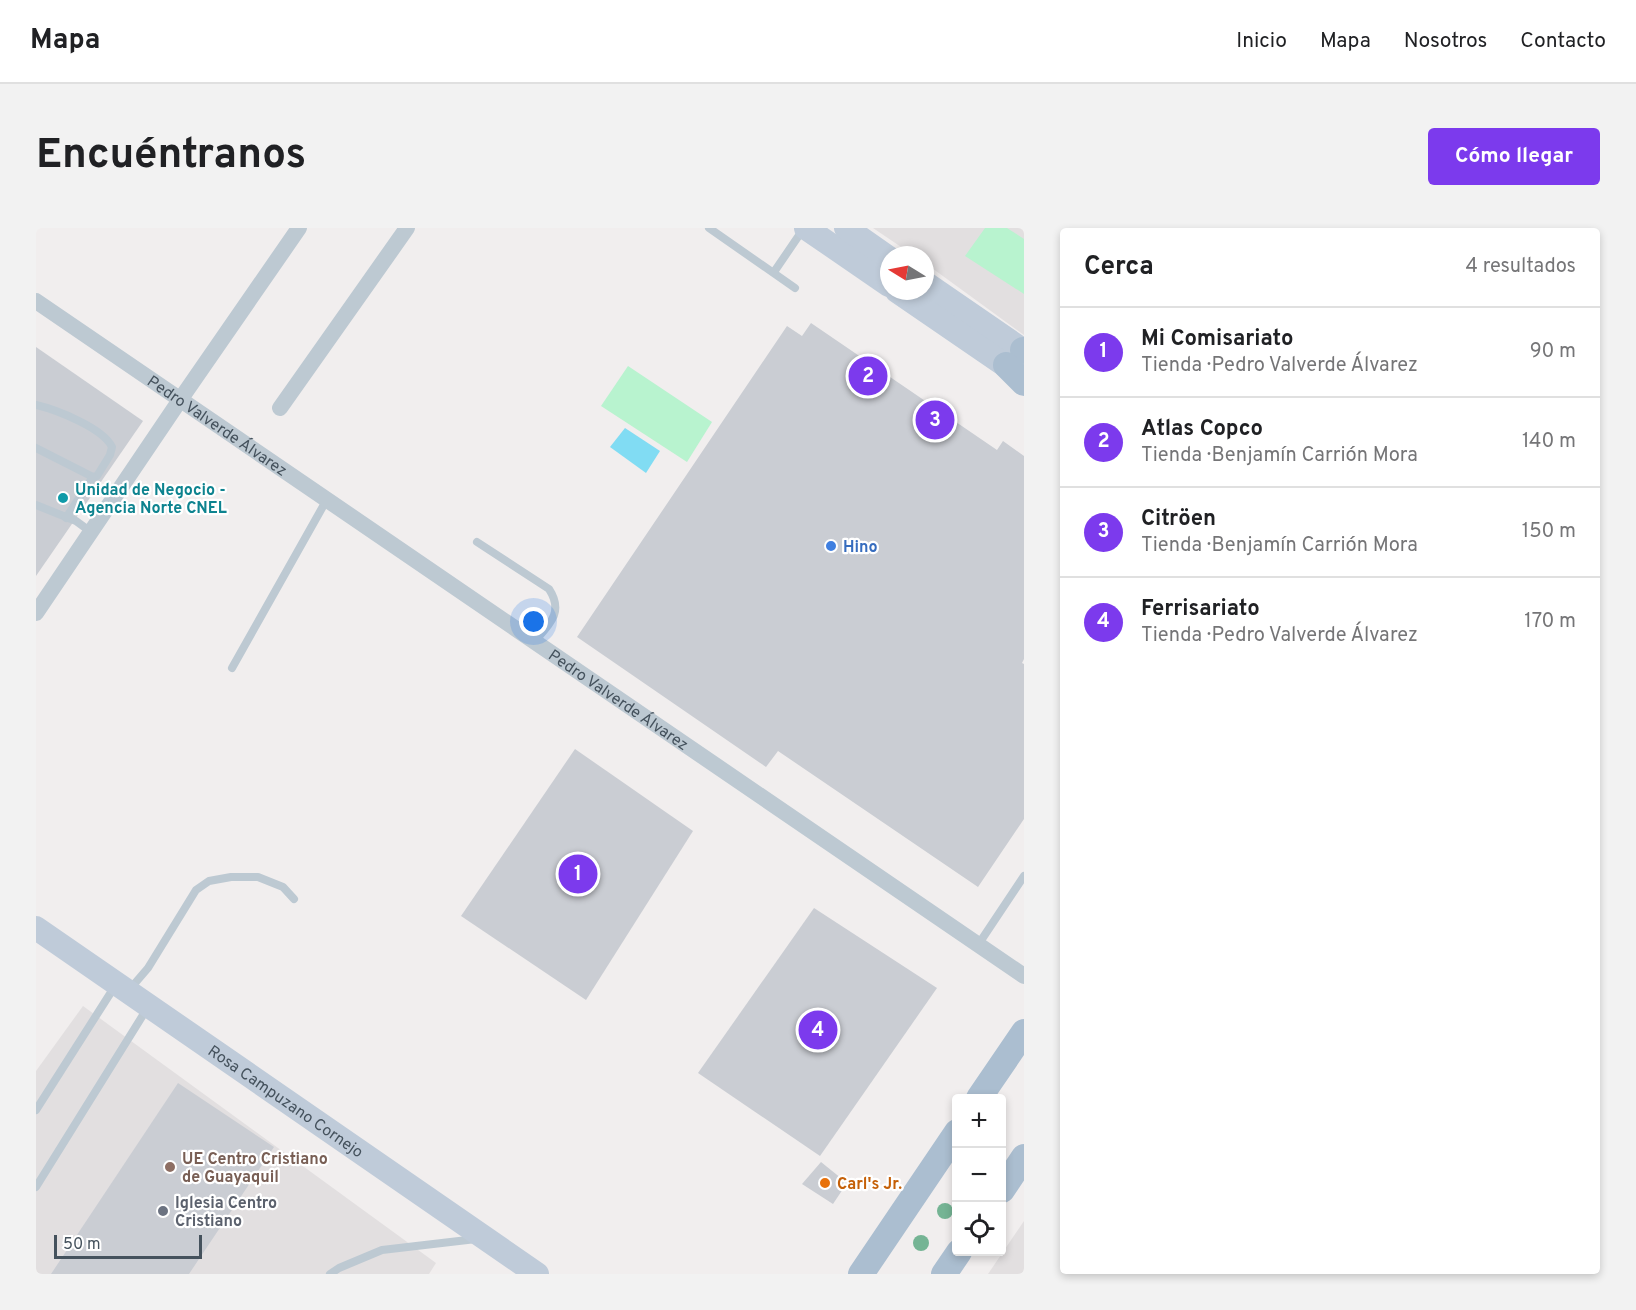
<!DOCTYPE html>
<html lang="es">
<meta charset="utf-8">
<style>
:root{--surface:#fff;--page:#f2f2f2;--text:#202124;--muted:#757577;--line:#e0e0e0;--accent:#7c3aed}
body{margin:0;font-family:Overpass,sans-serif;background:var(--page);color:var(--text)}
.controls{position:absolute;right:18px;bottom:18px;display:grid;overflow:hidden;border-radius:6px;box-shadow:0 3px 9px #0003}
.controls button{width:54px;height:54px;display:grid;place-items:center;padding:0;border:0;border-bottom:2px solid var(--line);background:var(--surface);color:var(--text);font:30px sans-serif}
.compass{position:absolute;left:844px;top:18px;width:54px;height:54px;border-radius:50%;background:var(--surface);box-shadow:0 3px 9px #0003;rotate:280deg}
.scale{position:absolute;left:18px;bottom:15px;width:148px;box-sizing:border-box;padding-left:6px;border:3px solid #45525d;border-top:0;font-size:16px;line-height:21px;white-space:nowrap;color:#45525d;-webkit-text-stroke:4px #fff;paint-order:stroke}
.you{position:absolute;left:498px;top:394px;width:21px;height:21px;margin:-15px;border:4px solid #fff;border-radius:50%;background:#1a73e8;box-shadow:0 0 0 9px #1a73e833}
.badge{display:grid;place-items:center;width:39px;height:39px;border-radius:50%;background:var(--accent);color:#fff;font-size:20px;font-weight:700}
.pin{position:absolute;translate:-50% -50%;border:3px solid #fff;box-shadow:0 2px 6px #0006}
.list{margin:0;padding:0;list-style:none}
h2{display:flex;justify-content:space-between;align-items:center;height:78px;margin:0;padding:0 24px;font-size:26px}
h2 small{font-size:20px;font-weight:400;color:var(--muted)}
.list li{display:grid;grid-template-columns:39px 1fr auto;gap:18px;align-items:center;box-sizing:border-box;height:90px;padding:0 24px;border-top:2px solid var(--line)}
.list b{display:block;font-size:22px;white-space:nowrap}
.list p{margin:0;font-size:20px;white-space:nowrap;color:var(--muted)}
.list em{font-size:20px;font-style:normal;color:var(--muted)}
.icon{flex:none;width:33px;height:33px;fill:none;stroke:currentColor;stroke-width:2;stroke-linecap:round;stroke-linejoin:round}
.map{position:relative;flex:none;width:988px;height:1046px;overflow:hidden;border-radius:6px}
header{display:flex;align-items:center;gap:36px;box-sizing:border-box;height:84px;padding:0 30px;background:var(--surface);border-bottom:2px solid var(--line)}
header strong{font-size:28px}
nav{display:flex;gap:33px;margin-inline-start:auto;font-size:21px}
.intro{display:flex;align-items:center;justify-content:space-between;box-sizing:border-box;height:144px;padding:0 36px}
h1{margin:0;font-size:42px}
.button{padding:15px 27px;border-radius:6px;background:var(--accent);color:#fff;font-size:21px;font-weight:700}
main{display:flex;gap:36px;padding:0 36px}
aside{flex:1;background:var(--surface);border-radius:6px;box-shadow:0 3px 9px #0003}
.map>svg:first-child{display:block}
</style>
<header>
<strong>Mapa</strong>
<nav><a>Inicio</a><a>Mapa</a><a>Nosotros</a><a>Contacto</a></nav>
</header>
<div class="intro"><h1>Encuéntranos</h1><a class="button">Cómo llegar</a></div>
<main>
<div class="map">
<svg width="988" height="1046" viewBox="0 0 988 1046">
<rect width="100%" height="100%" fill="#f1eeee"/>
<g fill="#e2dfe0">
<polygon points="837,0 988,0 988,107 889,35 889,27 877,27"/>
<polygon points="47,778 400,1035 393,1046 0,1046 0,843"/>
<polygon points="988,993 988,1046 952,1046"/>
</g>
<g fill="#b8f3cf">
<polygon points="949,0 971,0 988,11 988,66 929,28"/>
<polygon points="592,138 676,194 651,234 565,178"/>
</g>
<polygon fill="#81dcf3" points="589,200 624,223 610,245 574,219"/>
<g fill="#cacdd3">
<polygon points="775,95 961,222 967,213 988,228 988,431 986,435 988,436 988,591 942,659 742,523 730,539 541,409 751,98 766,108"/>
<polygon points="0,119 107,193 0,348"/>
<polygon points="539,521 657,603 550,772 425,688"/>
<polygon points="778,680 901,760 784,928 662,845"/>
<polygon points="142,855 238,919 153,1046 15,1046"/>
<polygon points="785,934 811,955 797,976 766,956"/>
</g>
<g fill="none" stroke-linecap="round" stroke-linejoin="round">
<g stroke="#bdc9d2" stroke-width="8">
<polyline points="673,0 759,60"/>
<polyline points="738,44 768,0"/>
<path d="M0 177C21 182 67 200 76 219L74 227 61 248 57 249 0 220"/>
<polyline points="0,277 40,293 55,304"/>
<polyline points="30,290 57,249"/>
<path d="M441 314 513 361C528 384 514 396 498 414"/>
<polyline points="196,440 290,273"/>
<polyline points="942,717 988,648"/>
<polyline points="94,761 112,740 160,662 173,653 195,649 222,649 247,659 258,671"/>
<polyline points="0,882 79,758"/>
<polyline points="0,959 112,779"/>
<polyline points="294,1046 303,1040 346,1022 440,1011"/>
</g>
<g stroke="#bdc9d2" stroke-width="16">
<path id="s1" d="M0 73 988 748"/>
<polyline points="244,180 371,0"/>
<polyline points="0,385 144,172 263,0"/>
</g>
<g stroke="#bfcbd9" stroke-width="24">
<polyline points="770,0 853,57"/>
<polyline points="810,0 853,30"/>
<polyline points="889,55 988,123"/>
<polyline points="861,63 985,148"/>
<path id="s2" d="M0 700 501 1046"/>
</g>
<g stroke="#abbed0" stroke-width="26">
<polyline points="987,122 988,123"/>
<polyline points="970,137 988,155"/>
<polyline points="943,870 988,804"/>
<polyline points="966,962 988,929"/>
<polyline points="825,1046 921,904"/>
<polyline points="908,1046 923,1024"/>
</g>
</g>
<g fill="#75b494">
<circle cx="909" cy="983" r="8"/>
<circle cx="885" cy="1015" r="8"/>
</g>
<circle fill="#0f9aa8" stroke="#fff" stroke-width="2" cx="27" cy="270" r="6"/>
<circle fill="#3f7fe0" stroke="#fff" stroke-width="2" cx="795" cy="318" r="6"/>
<circle fill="#8d6e63" stroke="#fff" stroke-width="2" cx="134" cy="939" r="6"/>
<circle fill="#e8710a" stroke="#fff" stroke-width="2" cx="789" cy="955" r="6"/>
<circle fill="#6b7280" stroke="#fff" stroke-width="2" cx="127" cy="983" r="6"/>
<g text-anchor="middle" stroke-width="4.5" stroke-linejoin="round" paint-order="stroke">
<g font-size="16" fill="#45525d" stroke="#fff">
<text dy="6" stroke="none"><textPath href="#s1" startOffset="220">Pedro Valverde Álvarez</textPath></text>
<text dy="6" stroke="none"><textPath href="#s1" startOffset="706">Pedro Valverde Álvarez</textPath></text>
<text dy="6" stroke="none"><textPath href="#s2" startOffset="304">Rosa Campuzano Cornejo</textPath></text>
</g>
<g font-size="16" font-weight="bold" fill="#0d838f" stroke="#fff" text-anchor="start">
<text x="39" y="267">Unidad de Negocio -<tspan x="39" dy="18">Agencia Norte CNEL</tspan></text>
</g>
<g font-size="16" font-weight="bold" fill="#366cbe" stroke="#fff" text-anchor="start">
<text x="807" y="324">Hino</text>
</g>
<g font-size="16" font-weight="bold" fill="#785e54" stroke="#fff" text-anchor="start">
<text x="146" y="936">UE Centro Cristiano<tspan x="146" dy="18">de Guayaquil</tspan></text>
</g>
<g font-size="16" font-weight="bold" fill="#c56008" stroke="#fff" text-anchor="start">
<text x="801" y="961">Carl's Jr.</text>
</g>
<g font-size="16" font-weight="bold" fill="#5b616d" stroke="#fff" text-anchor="start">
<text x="139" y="980">Iglesia Centro<tspan x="139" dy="18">Cristiano</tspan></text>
</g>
</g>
</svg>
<div class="controls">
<button>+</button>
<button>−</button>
<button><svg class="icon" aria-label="locate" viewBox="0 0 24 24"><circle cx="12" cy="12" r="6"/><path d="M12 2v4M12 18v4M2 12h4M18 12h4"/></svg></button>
</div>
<svg class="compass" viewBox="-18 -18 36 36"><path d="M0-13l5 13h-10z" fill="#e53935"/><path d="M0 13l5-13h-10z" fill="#757577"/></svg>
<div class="scale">50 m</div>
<div class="you"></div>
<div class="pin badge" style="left:542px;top:646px">1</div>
<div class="pin badge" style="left:832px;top:148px">2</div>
<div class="pin badge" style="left:899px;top:192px">3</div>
<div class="pin badge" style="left:782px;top:802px">4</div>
</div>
<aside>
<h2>Cerca<small>4 resultados</small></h2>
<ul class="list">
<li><span class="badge">1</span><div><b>Mi Comisariato</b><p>Tienda · Pedro Valverde Álvarez</p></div><em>90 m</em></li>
<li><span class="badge">2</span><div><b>Atlas Copco</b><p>Tienda · Benjamín Carrión Mora</p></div><em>140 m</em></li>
<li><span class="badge">3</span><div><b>Citröen</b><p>Tienda · Benjamín Carrión Mora</p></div><em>150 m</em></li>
<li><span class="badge">4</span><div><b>Ferrisariato</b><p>Tienda · Pedro Valverde Álvarez</p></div><em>170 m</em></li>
</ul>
</aside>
</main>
